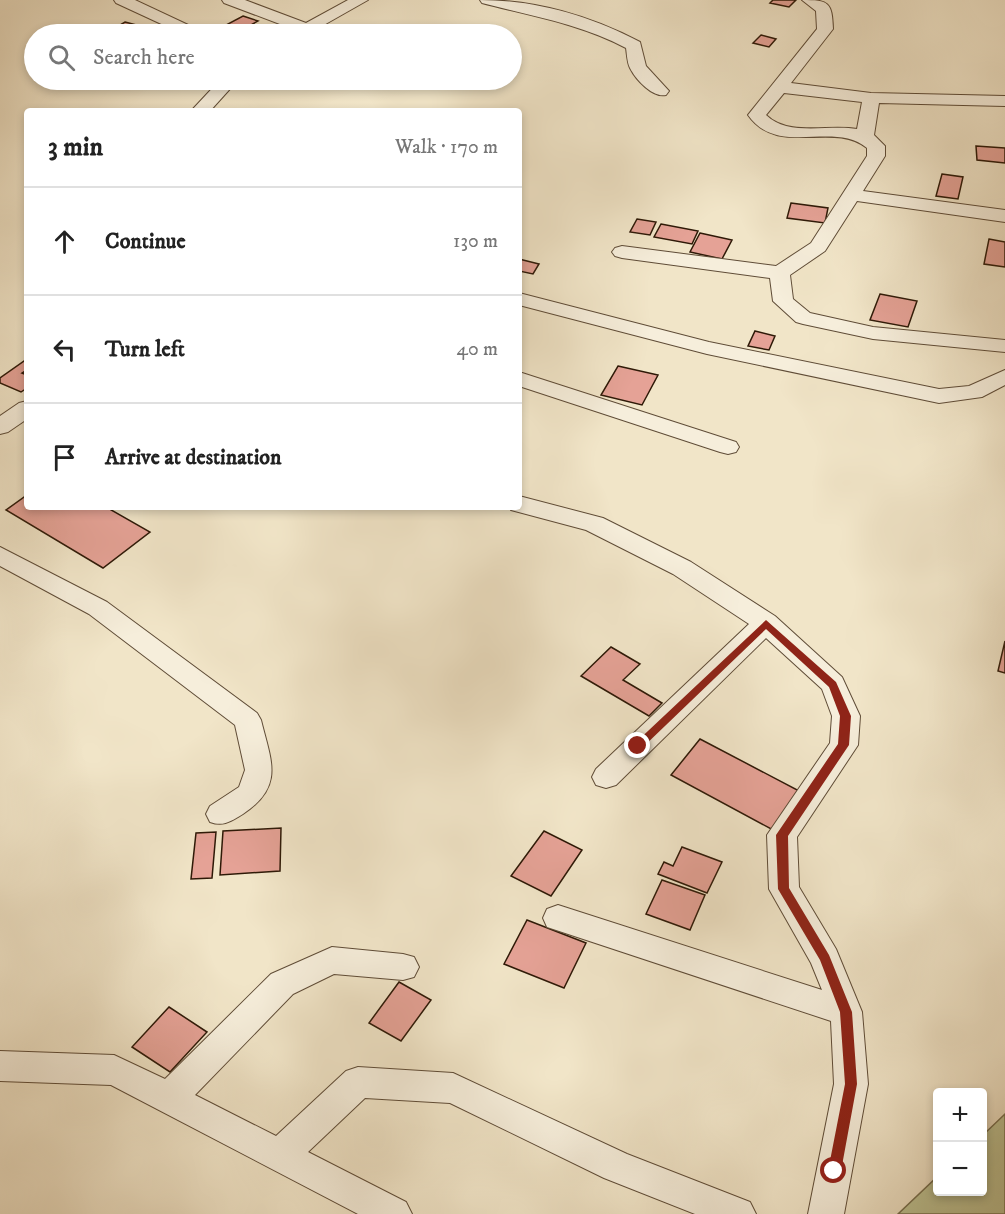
<!DOCTYPE html>
<meta charset="utf-8">
<style>
:root{--surface:#fff;--page:#f6f6f6;--text:#222;--muted:#767676;--line:#e0e0e0}
body{margin:0;font-family:"IM FELL DW Pica",serif;background:var(--page);color:var(--text)}
.controls{position:absolute;right:18px;bottom:18px;display:grid;overflow:hidden;border-radius:6px;box-shadow:0 3px 9px #0003}
.controls button{width:54px;height:54px;display:grid;place-items:center;padding:0;border:0;border-bottom:2px solid var(--line);background:var(--surface);color:var(--text);font:30px sans-serif}
.stop{position:absolute;width:18px;height:18px;margin:-14px;border:4px solid #8f2418;border-radius:50%;background:#fff}
.stop.end{background:#8f2418;border-color:#fff;box-shadow:0 2px 6px #0008}
.list{margin:0;padding:0;list-style:none}
h2{display:flex;justify-content:space-between;align-items:center;height:78px;margin:0;padding:0 24px;font-size:26px}
h2 small{font-size:20px;font-weight:400;color:var(--muted)}
.list li{display:grid;grid-template-columns:39px 1fr auto;gap:18px;align-items:center;box-sizing:border-box;height:108px;padding:0 24px;border-top:2px solid var(--line)}
.list b{display:block;font-size:22px;white-space:nowrap}
.list em{font-size:20px;font-style:normal;color:var(--muted)}
.icon{flex:none;width:33px;height:33px;fill:none;stroke:currentColor;stroke-width:2;stroke-linecap:round;stroke-linejoin:round}
.map{position:relative;flex:none;width:1005px;height:1214px;overflow:hidden}
.search{position:absolute;background:var(--surface);box-shadow:0 3px 9px #0003;left:24px;top:24px;width:498px;height:66px;display:flex;align-items:center;gap:15px;box-sizing:border-box;padding:0 21px;border-radius:33px;color:var(--muted);font-size:22px}
.panel{position:absolute;background:var(--surface);box-shadow:0 3px 9px #0003;left:24px;top:108px;width:498px;height:402px;border-radius:6px}
.map>svg:first-child{display:block}
</style>
<div class="map">
<svg width="1005" height="1214" viewBox="0 0 1005 1214">
<rect width="100%" height="100%" fill="#f1e5c8"/>
<filter id="stains"><feTurbulence type="fractalNoise" baseFrequency=".00333" numOctaves="4"/><feColorMatrix values="0 0 0 0 .2 0 0 0 0 .09 0 0 0 0 .02 0 0 0 .5 -.17"/></filter>
<radialGradient id="worn" r=".72"><stop offset=".6" stop-color="#630" stop-opacity="0"/><stop offset="1" stop-color="#630" stop-opacity=".3"/></radialGradient>
<polygon fill="#bdc394" stroke="#766e4e" stroke-width="1.5" points="1005,1114 1005,1214 898,1214 937,1177 938,1192 982,1192 983,1135"/>
<g fill="#e5a296" stroke="#2e1907" stroke-width="1.5">
<polygon points="773,0 796,0 789,7 770,3"/>
<polygon points="243,16 258,21 242,30 226,25"/>
<polygon points="125,22 148,28 138,34 115,28"/>
<polygon points="761,35 776,39 769,47 753,43"/>
<polygon points="976,146 1005,148 1005,163 977,160"/>
<polygon points="942,174 963,177 958,199 936,196"/>
<polygon points="791,203 828,208 825,223 787,218"/>
<polygon points="637,219 656,222 650,235 630,232"/>
<polygon points="661,224 698,231 692,244 654,237"/>
<polygon points="700,233 732,240 722,259 690,252"/>
<polygon points="989,239 1005,242 1005,267 984,264"/>
<polygon points="519,259 539,264 533,274 519,271"/>
<polygon points="880,294 917,301 908,327 870,320"/>
<polygon points="755,331 775,336 769,350 748,346"/>
<polygon points="27,359 27,370 22,373 27,375 27,388 21,392 0,383 0,378"/>
<polygon points="618,366 658,375 642,405 601,395"/>
<polygon points="27,495 27,507 106,507 150,532 103,568 6,510"/>
<polygon points="1005,641 1005,673 998,671"/>
<polygon points="611,647 640,664 623,680 662,703 649,716 581,676"/>
<polygon points="700,739 803,793 775,831 671,775"/>
<polygon points="281,828 280,871 220,875 223,831"/>
<polygon points="544,831 582,850 551,896 511,876"/>
<polygon points="216,832 212,878 191,879 196,833"/>
<polygon points="682,847 722,862 707,893 658,874 664,862 673,866"/>
<polygon points="662,880 705,895 690,930 646,914"/>
<polygon points="527,920 586,943 564,988 504,964"/>
<polygon points="399,982 431,1000 401,1041 369,1023"/>
<polygon points="169,1007 207,1032 170,1072 132,1047"/>
</g>
<g fill="none" stroke-linecap="round" stroke-linejoin="round">
<g stroke="#5f4c37" stroke-width="2">
<g id="minor">
<polygon points="114,0 135,0 201,31 203,34 183,34 116,3"/>
<polygon points="222,0 245,0 306,23 348,0 368,0 308,34 289,34 293,29 224,3"/>
<path d="M480 0C535 0 591 16 640 42L646 66 669 91 666 95C653 98 636 80 630 68 627 62 627 54 626 48 581 24 532 16 482 3Z"/>
<path d="M802 0C829 0 832 2 833 29L791 83 871 93 1005 96V106L879 103 874 135 885 146V156L863 191 1005 210V222L857 201 825 251 790 275 793 299 810 313 873 327 1005 340V352L873 339 803 324 796 322 773 301 770 278 622 258 615 256 612 252 615 248 622 246 776 266 811 243 867 156V148C833 120 778 158 748 115L817 29 816 11ZM784 93 862 102 857 129C829 124 788 137 766 115Z"/>
<polygon points="220,80 238,80 210,111 191,111"/>
<polygon points="519,293 709,342 939,389 969,386 1005,370 1005,385 982,397 939,403 707,354 519,305"/>
<polygon points="519,372 736,442 739,447 736,452 728,454 720,452 519,386"/>
<polygon points="27,401 27,419 8,432 0,434 0,416 19,403"/>
<polygon points="519,496 603,518 691,562 775,616 842,677 860,716 858,745 797,837 799,887 836,949 862,1012 868,1084 844,1214 808,1214 834,1084 831,1021 547,927 543,918 547,909 558,905 822,990 811,963 769,889 767,835 830,743 832,716 822,689 766,638 616,785 606,788 596,785 592,777 596,769 749,624 673,574 586,530 511,510 509,507 519,507"/>
<path d="M0 547 107 602 257 713 261 720C271 761 285 786 243 814 231 821 224 827 210 822L206 814 210 806 239 787 245 770 235 725 89 614 0 566Z"/>
<polygon points="332,947 403,954 414,957 419,967 414,977 403,980 334,974 293,994 195,1095 276,1136 346,1071 358,1067 453,1073 627,1154 750,1202 756,1214 695,1214 604,1178 450,1103 365,1098 308,1152 406,1202 412,1214 358,1214 111,1085 0,1081 0,1051 114,1055 165,1079 271,974"/>
</g>
</g>
<use href="#minor" fill="#f6eedb" fill-rule="evenodd"/>
</g>
<polygon fill="#8f2418" points="766,620 836,682 851,716 849,745 788,836 789,888 829,955 852,1012 857,1084 841,1171 839,1175 834,1177 830,1175 828,1171 845,1084 840,1012 820,960 778,889 776,835 838,744 840,716 829,687 766,629 641,749 634,749 632,746"/>
<rect width="100%" height="100%" filter="url(#stains)"/>
<rect width="100%" height="100%" fill="url(#worn)"/>
</svg>
<div class="controls">
<button>+</button>
<button>−</button>
</div>
<div class="stop" style="left:834px;top:1171px"></div>
<div class="stop end" style="left:638px;top:746px"></div>
<div class="search"><svg class="icon" aria-label="search" viewBox="0 0 24 24"><circle cx="10" cy="10" r="6"/><path d="M15 15l6 6"/></svg>Search here</div>
<section class="panel">
<h2>3 min<small>Walk · 170 m</small></h2>
<ul class="list">
<li><svg class="icon" aria-label="ahead" viewBox="0 0 24 24"><path d="M12 20V5M6 11l6-6 6 6"/></svg><div><b>Continue</b></div><em>130 m</em></li>
<li><svg class="icon" aria-label="left" viewBox="0 0 24 24"><path d="M17 20v-9H6M10 6l-5 5 5 5"/></svg><div><b>Turn left</b></div><em>40 m</em></li>
<li><svg class="icon" aria-label="arrive" viewBox="0 0 24 24"><path d="M6 21V4h12l-3 4 3 4H6"/></svg><div><b>Arrive at destination</b></div></li>
</ul>
</section>
</div>
